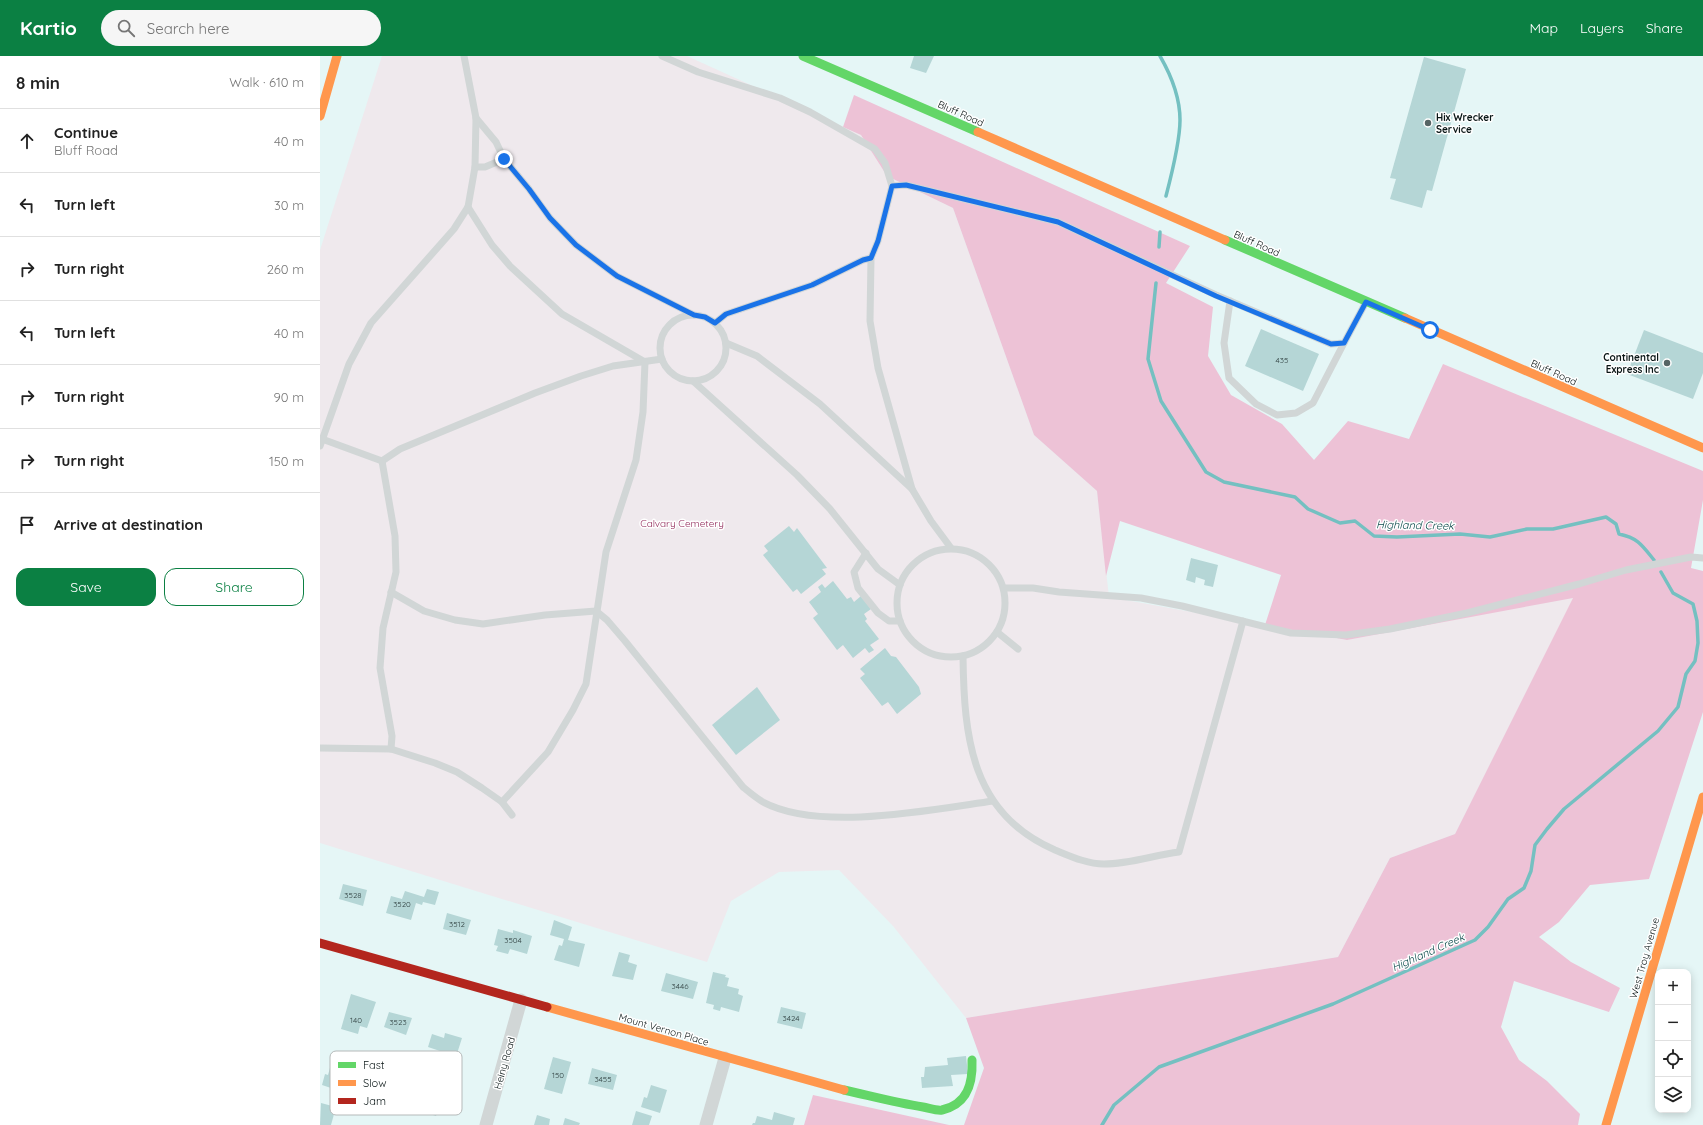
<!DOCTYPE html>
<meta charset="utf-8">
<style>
:root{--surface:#fff;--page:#f6f6f6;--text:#222;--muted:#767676;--line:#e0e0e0;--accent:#0b8043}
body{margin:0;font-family:Quicksand,sans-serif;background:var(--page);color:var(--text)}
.controls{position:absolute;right:12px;bottom:12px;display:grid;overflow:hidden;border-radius:8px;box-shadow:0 2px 10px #0003}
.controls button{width:36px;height:36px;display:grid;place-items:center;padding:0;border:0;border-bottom:1px solid var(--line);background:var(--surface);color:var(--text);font:20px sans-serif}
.stop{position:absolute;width:12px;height:12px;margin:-9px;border:3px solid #1a73e8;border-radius:50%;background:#fff}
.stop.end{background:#1a73e8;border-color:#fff;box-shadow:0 1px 4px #0008}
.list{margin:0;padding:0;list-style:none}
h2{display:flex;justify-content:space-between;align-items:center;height:52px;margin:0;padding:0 16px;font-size:17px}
h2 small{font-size:13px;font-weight:400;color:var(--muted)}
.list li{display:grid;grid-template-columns:26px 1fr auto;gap:12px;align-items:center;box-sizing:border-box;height:64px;padding:0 16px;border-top:1px solid var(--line)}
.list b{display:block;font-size:15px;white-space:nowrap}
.list p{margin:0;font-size:13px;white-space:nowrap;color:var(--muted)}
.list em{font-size:13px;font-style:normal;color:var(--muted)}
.actions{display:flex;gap:8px;padding:12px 16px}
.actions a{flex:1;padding:9px 0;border:1px solid var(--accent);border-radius:12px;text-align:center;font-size:14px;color:var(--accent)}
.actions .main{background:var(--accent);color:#fff}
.icon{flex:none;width:22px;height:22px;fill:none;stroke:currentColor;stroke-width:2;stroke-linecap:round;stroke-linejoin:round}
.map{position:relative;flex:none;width:1383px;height:1069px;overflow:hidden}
header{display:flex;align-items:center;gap:24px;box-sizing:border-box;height:56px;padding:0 20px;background:var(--accent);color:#fff}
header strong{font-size:19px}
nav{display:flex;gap:22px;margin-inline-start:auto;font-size:14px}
.search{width:280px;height:36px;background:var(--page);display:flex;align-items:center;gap:10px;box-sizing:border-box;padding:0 14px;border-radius:22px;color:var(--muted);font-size:15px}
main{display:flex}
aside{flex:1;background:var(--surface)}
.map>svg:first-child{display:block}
</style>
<header>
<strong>Kartio</strong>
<div class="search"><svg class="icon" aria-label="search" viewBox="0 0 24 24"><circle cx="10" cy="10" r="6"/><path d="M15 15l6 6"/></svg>Search here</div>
<nav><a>Map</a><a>Layers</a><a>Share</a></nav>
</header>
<main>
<aside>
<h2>8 min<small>Walk · 610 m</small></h2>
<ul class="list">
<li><svg class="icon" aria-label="ahead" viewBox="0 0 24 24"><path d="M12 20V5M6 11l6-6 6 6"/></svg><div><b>Continue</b><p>Bluff Road</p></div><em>40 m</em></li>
<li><svg class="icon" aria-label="left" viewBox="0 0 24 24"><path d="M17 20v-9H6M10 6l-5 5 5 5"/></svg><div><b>Turn left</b></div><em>30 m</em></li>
<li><svg class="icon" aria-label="right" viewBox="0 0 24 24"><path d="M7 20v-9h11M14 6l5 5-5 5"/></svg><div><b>Turn right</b></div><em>260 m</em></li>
<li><svg class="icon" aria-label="left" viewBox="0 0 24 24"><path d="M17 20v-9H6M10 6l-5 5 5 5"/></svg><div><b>Turn left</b></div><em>40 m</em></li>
<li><svg class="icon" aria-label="right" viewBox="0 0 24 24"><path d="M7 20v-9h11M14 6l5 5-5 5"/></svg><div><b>Turn right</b></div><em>90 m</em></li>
<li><svg class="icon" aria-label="right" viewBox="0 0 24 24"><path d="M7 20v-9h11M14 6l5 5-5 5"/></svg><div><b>Turn right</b></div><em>150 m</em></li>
<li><svg class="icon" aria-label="arrive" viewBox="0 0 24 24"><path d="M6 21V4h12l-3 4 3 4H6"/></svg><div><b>Arrive at destination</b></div></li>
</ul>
<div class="actions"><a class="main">Save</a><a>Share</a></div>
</aside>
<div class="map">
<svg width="1383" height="1069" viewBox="0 0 1383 1069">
<rect width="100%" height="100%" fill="#e5f6f6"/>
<polygon fill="#efe9ed" points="62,0 367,0 541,79 567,120 633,152 714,379 777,435 789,541 1027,584 1254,541 1135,778 1070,802 1018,901 646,962 573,870 519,814 459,816 411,845 387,906 0,787 0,194"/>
<g fill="#edc2d6">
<polygon points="534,39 870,190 846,227 893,251 888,300 911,339 962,368 994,404 1028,365 1089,383 1123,308 1383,415 1383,444 1371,512 1383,515 1383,656 1329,823 1270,829 1239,866 1219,881 1251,906 1300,932 1289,956 1194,925 1181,971 1199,1004 1227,1025 1260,1058 1258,1069 644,1069 664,1012 646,962 1018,901 1070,802 1135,778 1253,542 1027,584 945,569 961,519 800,465 786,520 777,435 714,379 633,152 567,120 541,79 523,71"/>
<polygon points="493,1039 629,1069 484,1069"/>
</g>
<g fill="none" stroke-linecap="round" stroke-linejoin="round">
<g stroke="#74c0c1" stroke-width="3.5">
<path d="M840 0C851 19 860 42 860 64 860 86 852 117 846 140"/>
<polyline points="839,191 840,176"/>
<path d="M836 227 828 303 841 345 886 416 904 426 975 441 988 453 1020 467 1035 465 1054 480 1077 481 1140 478 1170 481 1207 473H1233L1286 461 1296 468 1299 478C1318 482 1322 489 1334 504"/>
<polyline points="782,1069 794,1049 839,1011 1013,948 1155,884 1168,871 1188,843 1204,832 1211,815 1215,789 1227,773 1244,753 1338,675 1358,651 1366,618 1375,605 1378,587 1377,565 1373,548 1353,537 1341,516"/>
</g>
</g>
<g fill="#b5d6d6">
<polygon points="594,0 614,0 606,17 590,12"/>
<polygon points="1104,1 1146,13 1112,135 1107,134 1102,152 1070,143 1076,123 1070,122"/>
<polygon points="941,273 999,298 983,335 925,310"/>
<polygon points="1324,274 1383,297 1383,317 1373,343 1307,318"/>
<polygon points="469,470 474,476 477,472 507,512 502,513 506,518 481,538 477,533 473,536 443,499 448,495 444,490"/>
<polygon points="871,502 898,509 893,531 884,529 885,524 876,521 875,527 866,524"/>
<polygon points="513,525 527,543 531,541 534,546 541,540 551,553 544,558 547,563 545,565 559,583 550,589 554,594 549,597 545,592 533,602 523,589 517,594 493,562 498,558 489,546 501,536 498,531 502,528 505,532"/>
<polygon points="565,592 571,600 576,601 599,631 601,638 577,658 568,646 562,650 540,622 545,618 540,613"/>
<polygon points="437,631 460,664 416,699 392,669"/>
<polygon points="23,828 47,834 43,850 19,843"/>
<polygon points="107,833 119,836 115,849 103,846 102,849 96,847 91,864 66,857 71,840 82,843 85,835 104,841"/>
<polygon points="127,857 151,864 146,879 123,873"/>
<polygon points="234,864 252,871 248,884 265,888 259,911 234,904 239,889 242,890 244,883 230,879"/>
<polygon points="178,873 193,877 193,874 212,880 207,898 190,893 188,898 176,895 178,890 174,889"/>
<polygon points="299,896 310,899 308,906 317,909 313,924 292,920"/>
<polygon points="393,916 406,919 405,921 409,922 407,930 419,933 418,938 423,940 419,956 401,951 400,955 393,953 394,949 386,947"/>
<polygon points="346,917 378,926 373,943 341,935"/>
<polygon points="31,938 56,946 47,972 40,970 38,978 21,973"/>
<polygon points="461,951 486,957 482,973 457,967"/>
<polygon points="69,956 92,962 86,979 64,971"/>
<polygon points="125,977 142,982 134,1007 118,1002 120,995 108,991 112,978 124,982"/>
<polygon points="646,1000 648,1018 631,1019 633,1030 602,1032 601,1021 604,1021 605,1011 628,1009 627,1002"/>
<polygon points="13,1001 29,1005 20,1035 2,1029 5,1018 8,1019"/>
<polygon points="233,1001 251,1006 242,1038 224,1033"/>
<polygon points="272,1012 297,1019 293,1034 268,1028"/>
<polygon points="111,1023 129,1028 122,1050 120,1050 116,1060 101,1055"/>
<polygon points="331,1029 347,1034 340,1057 321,1051 324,1041 327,1042"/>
<polygon points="1,1047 16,1051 11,1069 0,1069"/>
<polygon points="316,1055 332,1060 329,1069 312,1069"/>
<polygon points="454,1056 475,1062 473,1069 432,1069 433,1067 435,1067 437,1060 452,1064"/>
<polygon points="217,1059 230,1063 229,1069 214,1069"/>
<polygon points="245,1062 260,1067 259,1069 243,1069"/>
</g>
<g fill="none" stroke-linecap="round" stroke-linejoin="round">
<g stroke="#d1d6d6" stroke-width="7">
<polyline points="342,0 378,16 460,42 490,56 555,93 565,107 572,130 558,185 551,202 550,265 558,312 592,433 611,465 631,492"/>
<polyline points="156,62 176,86 184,103 209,133 230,162 256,189 297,220 374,259"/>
<polyline points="155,111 165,111 184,103"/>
<polyline points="572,130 586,129 738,166 896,239 1011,288 1024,287 1046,246"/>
<polyline points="148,151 172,189 190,210 242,258 325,306"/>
<polyline points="910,245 904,287 909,322 936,348 957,359 976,357 993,347 1024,287"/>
<circle cx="373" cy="292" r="33"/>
<polyline points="395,267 406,258 492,229 543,204 551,202"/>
<polyline points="406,287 437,300 500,348 592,433"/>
<polyline points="373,325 477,419 510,453 558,513 580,529"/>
<polyline points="2,383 62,405"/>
<polyline points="0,390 29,308 51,267 134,173 148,151 155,111 156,62 144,0"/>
<polyline points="62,405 80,393 215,337 261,320 293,310 342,303"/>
<polyline points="62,405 75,480 76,516 63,572 60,612 72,680 71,693"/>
<circle cx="631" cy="547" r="54"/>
<polyline points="546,497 534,516 538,532 558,557 569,565 580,565"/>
<polyline points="684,532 713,532 739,536 821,542 862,550 971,577 1026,579 1070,573 1147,557 1259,528 1306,514 1371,501 1383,502"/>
<path d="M71 536 104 555 135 564 163 568 225 559 276 555 287 564 305 585 423 731C429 736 436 742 443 746 499 776 610 754 673 745"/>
<polyline points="677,576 698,593"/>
<path d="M643 600C644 681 651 758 735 794 750 800 767 808 784 808 810 808 834 799 859 796L923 565"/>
<polyline points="0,692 71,693 115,707 137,716 162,732 182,746 192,759"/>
<polyline points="182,746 228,696 253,654 266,628 286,496 316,404 323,356 325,306"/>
</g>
<g stroke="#d1d6d6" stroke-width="13">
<polyline points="166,1069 201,944"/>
<polyline points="386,1069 405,1002"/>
</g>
<g stroke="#63d668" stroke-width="9">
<polyline points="483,0 658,76"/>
<polyline points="905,184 1085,262"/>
<path d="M524 1034C551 1040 577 1047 603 1051 609 1052 617 1055 622 1054 648 1048 653 1027 652 1004"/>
</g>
<g stroke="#ff974d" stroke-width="9">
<polyline points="0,60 17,0"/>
<polyline points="658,76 905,184"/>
<polyline points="1085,262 1383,392"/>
<polyline points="227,951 524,1034"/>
<polyline points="1286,1069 1383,741"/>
</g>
<polyline stroke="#b3261e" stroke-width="9" points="0,887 227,951"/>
</g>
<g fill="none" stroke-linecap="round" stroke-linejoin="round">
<polyline stroke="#1a73e8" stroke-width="5" points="184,103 209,133 230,162 256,189 297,220 374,259 385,261 395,267 406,258 492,229 543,204 551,202 558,185 572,130 586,129 738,166 896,240 1011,288 1024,287 1046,246 1110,274"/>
</g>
<g fill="#566464" stroke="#fff" stroke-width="1.5">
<circle cx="1108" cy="67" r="4"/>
<circle cx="1347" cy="307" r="4"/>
</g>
<g text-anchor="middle" stroke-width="3" stroke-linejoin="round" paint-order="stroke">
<g font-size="8" fill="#344545">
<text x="962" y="307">435</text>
<text x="33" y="842">3528</text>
<text x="82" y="851">3520</text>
<text x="137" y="871">3512</text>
<text x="193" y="887">3504</text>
<text x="360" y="933">3446</text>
<text x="471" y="965">3424</text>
<text x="36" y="967">140</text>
<text x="78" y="969">3523</text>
<text x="238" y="1022">150</text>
<text x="283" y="1026">3455</text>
</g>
<g font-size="10" fill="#091515" stroke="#fff">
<text transform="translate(641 57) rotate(24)" y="4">Bluff Road</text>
<text transform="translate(937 187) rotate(24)" y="4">Bluff Road</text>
<text transform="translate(1234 316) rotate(24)" y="4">Bluff Road</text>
<text transform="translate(1324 902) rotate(-74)" y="4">West Troy Avenue</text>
<text transform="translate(344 973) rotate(16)" y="4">Mount Vernon Place</text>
<text transform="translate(184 1007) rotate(-74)" y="4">Heiny Road</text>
</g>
<g font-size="10" font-weight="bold" fill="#091515" stroke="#fff" text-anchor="start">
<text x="1116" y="65">Hix Wrecker<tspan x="1116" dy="12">Service</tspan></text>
<text x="1339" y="305" text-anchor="end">Continental<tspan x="1339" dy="12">Express Inc</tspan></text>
</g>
<g font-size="10" fill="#922a5b" stroke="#fff">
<text x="362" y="471">Calvary Cemetery</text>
</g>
<g font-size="11" font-style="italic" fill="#084748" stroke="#fff">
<text transform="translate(1095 469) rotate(1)" y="4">Highland Creek</text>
<text transform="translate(1108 896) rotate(-24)" y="4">Highland Creek</text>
</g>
</g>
<rect x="10" y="995" width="132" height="64" rx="6" fill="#fff" stroke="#b5b9b9" stroke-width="1"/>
<rect x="18" y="1006" width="18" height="6" fill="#63d668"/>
<rect x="18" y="1024" width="18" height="6" fill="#ff974d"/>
<rect x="18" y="1042" width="18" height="6" fill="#b3261e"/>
<g font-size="11" fill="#091515">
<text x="43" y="1013">Fast</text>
<text x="43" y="1031">Slow</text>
<text x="43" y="1049">Jam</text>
</g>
</svg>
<div class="controls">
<button>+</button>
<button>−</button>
<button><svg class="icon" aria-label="locate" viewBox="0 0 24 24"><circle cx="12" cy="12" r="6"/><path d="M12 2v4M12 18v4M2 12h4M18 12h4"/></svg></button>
<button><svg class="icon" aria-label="layers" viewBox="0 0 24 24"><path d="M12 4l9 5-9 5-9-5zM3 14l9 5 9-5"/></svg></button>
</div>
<div class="stop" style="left:1110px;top:274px"></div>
<div class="stop end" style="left:184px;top:103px"></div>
</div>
</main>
